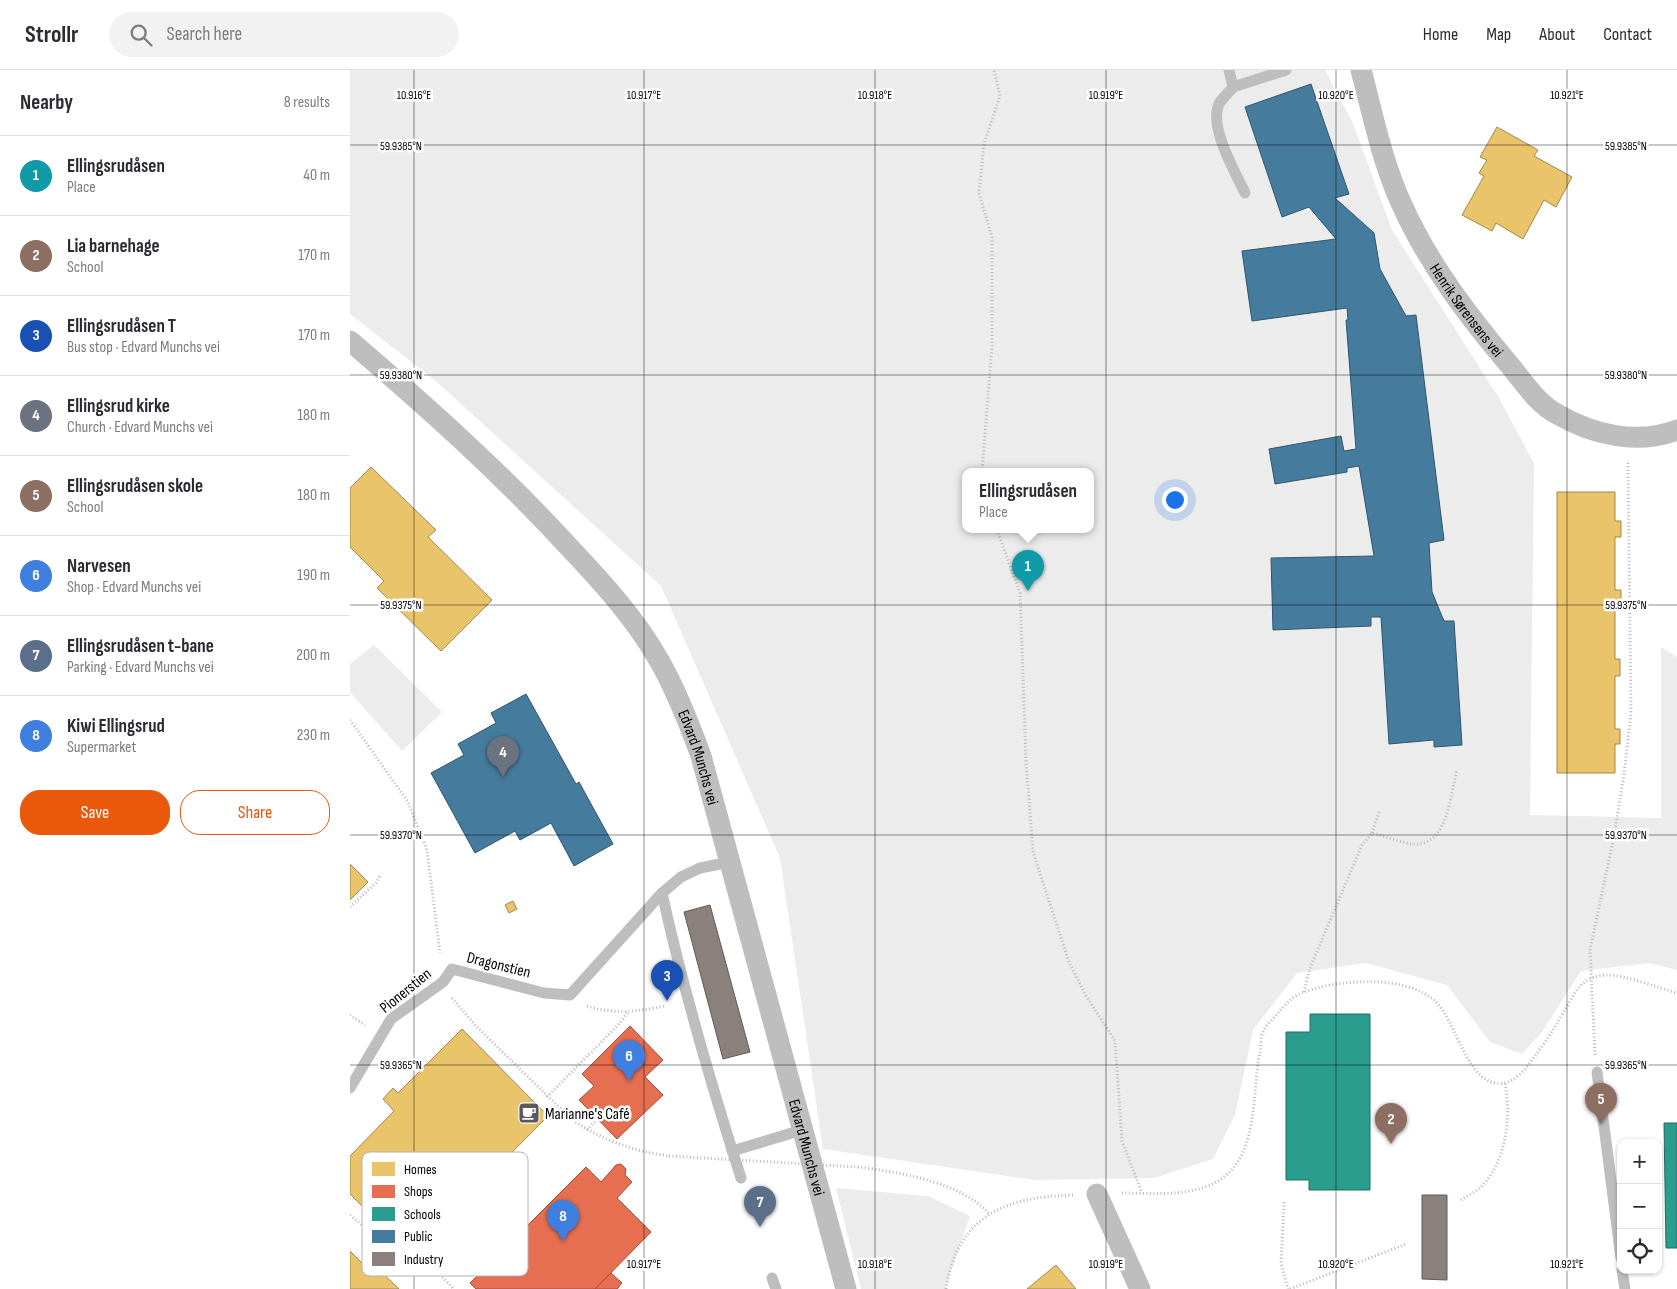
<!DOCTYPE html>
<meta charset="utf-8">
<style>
:root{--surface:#fff;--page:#f2f2f3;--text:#2b2b33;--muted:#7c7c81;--line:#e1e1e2;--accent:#ea580c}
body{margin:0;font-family:"Sofia Sans Condensed",sans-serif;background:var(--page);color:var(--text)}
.controls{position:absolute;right:15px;bottom:15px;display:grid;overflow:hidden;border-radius:10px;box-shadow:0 1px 4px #0004}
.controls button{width:45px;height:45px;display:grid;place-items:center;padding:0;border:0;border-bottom:1px solid var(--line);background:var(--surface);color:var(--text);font:25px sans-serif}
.you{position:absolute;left:824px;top:429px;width:18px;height:18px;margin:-12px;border:4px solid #fff;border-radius:50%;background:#1a73e8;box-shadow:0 0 0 8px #1a73e833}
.badge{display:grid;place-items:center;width:32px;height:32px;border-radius:50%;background:var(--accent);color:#fff;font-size:16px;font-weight:700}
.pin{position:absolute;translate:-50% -41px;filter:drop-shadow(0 1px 2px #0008)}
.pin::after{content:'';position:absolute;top:26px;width:18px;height:15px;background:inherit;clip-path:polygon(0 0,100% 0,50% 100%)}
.popup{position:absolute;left:612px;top:398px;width:132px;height:65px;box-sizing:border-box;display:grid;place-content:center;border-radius:10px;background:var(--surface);filter:drop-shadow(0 1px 4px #0005);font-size:16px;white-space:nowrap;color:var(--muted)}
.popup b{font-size:19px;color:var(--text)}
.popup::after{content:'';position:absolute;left:50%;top:100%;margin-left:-10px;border:10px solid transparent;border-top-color:var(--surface)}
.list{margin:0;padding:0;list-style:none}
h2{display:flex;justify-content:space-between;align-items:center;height:65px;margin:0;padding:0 20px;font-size:21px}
h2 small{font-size:16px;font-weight:400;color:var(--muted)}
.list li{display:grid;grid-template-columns:32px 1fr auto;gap:15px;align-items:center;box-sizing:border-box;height:80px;padding:0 20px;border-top:1px solid var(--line)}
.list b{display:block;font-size:19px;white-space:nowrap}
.list p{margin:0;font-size:16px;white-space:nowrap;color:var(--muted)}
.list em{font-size:16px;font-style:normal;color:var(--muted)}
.actions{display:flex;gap:10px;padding:15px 20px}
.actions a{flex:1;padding:11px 0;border:1px solid var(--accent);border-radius:20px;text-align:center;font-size:18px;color:var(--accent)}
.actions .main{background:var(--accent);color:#fff}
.icon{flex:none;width:28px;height:28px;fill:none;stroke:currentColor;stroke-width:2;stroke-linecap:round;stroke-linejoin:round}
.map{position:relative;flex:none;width:1327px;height:1219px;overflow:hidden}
header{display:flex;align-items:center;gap:30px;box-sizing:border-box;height:70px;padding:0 25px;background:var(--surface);border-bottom:1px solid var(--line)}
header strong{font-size:24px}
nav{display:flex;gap:28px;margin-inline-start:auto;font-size:18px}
.search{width:350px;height:45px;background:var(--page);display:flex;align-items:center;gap:12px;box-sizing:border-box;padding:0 18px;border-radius:28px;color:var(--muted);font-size:19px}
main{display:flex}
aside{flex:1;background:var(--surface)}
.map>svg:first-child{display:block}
</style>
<header>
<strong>Strollr</strong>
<div class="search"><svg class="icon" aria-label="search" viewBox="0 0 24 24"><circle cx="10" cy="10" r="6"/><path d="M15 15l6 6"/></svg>Search here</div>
<nav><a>Home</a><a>Map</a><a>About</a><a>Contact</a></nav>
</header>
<main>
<aside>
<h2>Nearby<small>8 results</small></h2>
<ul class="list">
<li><span class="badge" style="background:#0f9aa8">1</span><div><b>Ellingsrudåsen</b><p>Place</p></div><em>40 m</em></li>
<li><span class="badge" style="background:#8d6e63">2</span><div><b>Lia barnehage</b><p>School</p></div><em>170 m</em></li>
<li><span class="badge" style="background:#1a4fb4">3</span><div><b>Ellingsrudåsen T</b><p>Bus stop · Edvard Munchs vei</p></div><em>170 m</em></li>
<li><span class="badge" style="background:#6b7280">4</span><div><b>Ellingsrud kirke</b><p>Church · Edvard Munchs vei</p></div><em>180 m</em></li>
<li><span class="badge" style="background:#8d6e63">5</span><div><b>Ellingsrudåsen skole</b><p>School</p></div><em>180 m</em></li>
<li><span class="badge" style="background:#3f7fe0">6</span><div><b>Narvesen</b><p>Shop · Edvard Munchs vei</p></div><em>190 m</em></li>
<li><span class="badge" style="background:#5c6f8a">7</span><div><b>Ellingsrudåsen t-bane</b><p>Parking · Edvard Munchs vei</p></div><em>200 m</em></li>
<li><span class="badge" style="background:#3f7fe0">8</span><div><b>Kiwi Ellingsrud</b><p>Supermarket</p></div><em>230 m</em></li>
</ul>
<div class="actions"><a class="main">Save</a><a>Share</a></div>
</aside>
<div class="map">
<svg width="1327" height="1219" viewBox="0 0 1327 1219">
<rect width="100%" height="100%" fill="#fff"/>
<g fill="#ececec" fill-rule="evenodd">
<path d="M0 0H975L1002 51 1042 160 1149 328 1184 393 1180 745 1311 748V577L1327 587V900L1299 893 1231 901 1192 962 1172 984 1140 972 1097 915 1016 893 947 903 903 960 885 1045 863 1089 804 1108 685 1110 473 1079 430 788 311 516 87 312 0 244ZM616 402H740V460H616Z"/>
<polygon points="24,575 92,642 52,681 0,622 0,594"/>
<polygon points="486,1118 578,1126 620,1146 595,1219 511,1219"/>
</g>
<g fill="#e9c46a" stroke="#a3894a">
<polygon points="1147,57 1188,80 1184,86 1222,107 1206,137 1194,130 1173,169 1146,153 1142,161 1112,145 1134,106 1129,103 1137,90 1130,87"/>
<polygon points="21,397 86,460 78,467 142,530 91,581 27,518 34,511 0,477 0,418"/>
<polygon points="1207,422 1265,422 1265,451 1271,451 1271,467 1265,467 1265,520 1271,520 1271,535 1265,535 1265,589 1270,589 1270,606 1265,606 1265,659 1270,659 1270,674 1265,674 1265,703 1207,703"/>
<polygon points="0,794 18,812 0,830"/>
<polygon points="163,831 167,839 159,843 155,835"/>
<polygon points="112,959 198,1046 77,1168 44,1168 0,1124 0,1086 44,1041 33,1029 43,1018 48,1023"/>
<polygon points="0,1181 18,1199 23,1194 49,1219 0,1219"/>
<polygon points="706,1195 726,1219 677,1219"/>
</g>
<g fill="#e76f51" stroke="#a24e39">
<polygon points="280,956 313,990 295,1007 313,1025 267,1069 229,1030 244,1016 232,1004"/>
<polygon points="271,1094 276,1099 275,1105 282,1112 267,1128 301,1162 245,1219 126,1219 120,1213 236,1097 251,1112 266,1095"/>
<polygon points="261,1203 272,1213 267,1219 245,1219"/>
</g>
<g fill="#2a9d8f" stroke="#1d6e64">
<polygon points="960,944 1020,944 1020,1120 959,1120 959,1110 936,1110 936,962 960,962"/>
<polygon points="1314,1053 1327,1053 1327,1178 1316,1178"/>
</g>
<g fill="#457b9d" stroke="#30566e">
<polygon points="961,14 999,124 985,128 1024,163 1030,199 1056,246 1066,245 1094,470 1079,473 1082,522 1094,551 1104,551 1112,675 1084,677 1084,670 1039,674 1031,547 1021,547 1021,556 923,560 921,488 1024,486 1009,396 997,398 997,402 925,414 919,379 991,366 994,381 1006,379 996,250 998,250 997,238 902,251 892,181 986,169 959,137 932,147 895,37"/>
<polygon points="176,624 226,714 229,712 263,774 224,796 201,753 170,770 165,761 125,783 81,703 114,685 108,674 146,653 141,643"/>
</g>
<g fill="#8a817c" stroke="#615a57">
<polygon points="360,835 400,982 373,989 334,842"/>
<polygon points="1072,1125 1097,1125 1097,1210 1072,1209"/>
</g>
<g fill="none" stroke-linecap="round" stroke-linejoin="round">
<g stroke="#b9b9b9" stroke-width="3" stroke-dasharray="1 2.5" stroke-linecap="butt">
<polyline points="632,402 642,276 642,167 629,123 634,74 650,26 644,0"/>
<polyline points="647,460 670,523 676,691 683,782 719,892 735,924 765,971 772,1071 792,1123"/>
<polyline points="0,650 58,732 77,780 90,883"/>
<polyline points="1022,763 1029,742"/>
<polyline points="0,837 26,813 31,804"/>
<path d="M954 922 960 898 1012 775 1022 763C1033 765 1054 774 1064 774 1098 776 1100 725 1107 700"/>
<path d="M102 928 125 955 221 1049C252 1070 282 1081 319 1086"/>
<path d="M237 936C263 945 289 941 315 936"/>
<polyline points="0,945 15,955"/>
<polyline points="1245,985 1240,880 1264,766 1274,705 1281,643 1278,390"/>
<polyline points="197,1027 269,954 278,942"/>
<polyline points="237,1060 247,1049"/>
<path d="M508 1097C548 1102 612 1112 639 1144"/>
<path d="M772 1123C797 1123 827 1126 852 1118 912 1100 900 1030 910 982 911 976 910 967 913 962 916 955 923 949 928 943 935 935 942 927 952 923 987 909 1057 904 1086 932 1108 954 1118 1019 1154 1013 1165 1011 1175 1000 1181 991 1194 975 1204 959 1214 941 1220 932 1225 919 1235 912 1240 908 1250 905 1257 905 1275 905 1309 918 1327 923"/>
<path d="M1111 1130C1118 1125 1128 1121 1133 1115 1157 1089 1161 1046 1155 1013"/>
<polyline points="934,1132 931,1194 938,1219"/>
<polyline points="0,1145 27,1168 59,1182 87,1202 104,1219"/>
<path d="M596 1219C608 1145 655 1127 723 1125"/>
<polyline points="940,1219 1056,1174"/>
</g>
<g stroke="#bebebe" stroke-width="11">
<polyline points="879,0 883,17 936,0"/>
<path d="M883 17C879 22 874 27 870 32 857 55 885 101 895 123"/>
<path d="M312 823C333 919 361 1014 391 1108"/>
<polyline points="1247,1002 1271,1188"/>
<polyline points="0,1018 41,949 93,912 102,899 194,923 220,925 312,823 331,807 350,798 380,792"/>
<polyline points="382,1081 452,1060"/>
<polyline points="1272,1200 1275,1219"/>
<polyline points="422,1208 426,1219"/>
</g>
<g stroke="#bebebe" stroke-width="21">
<path id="s1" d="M1011 0C1023 45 1032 92 1052 135 1079 195 1119 247 1162 298 1175 314 1188 334 1207 344 1243 365 1287 375 1327 360"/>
<path id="s2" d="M0 271C76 336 150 402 218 476 252 512 286 549 310 592 327 622 339 653 351 686L496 1219"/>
<polyline points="747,1124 790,1219"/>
</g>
<polyline stroke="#b9b9b9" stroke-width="3" stroke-dasharray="1 2.5" stroke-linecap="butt" points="319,1086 508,1097"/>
</g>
<path fill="none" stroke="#000" stroke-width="1" stroke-opacity="0.45" d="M64 0V1219M294 0V1219M525 0V1219M756 0V1219M986 0V1219M1217 0V1219M0 75H1327M0 305H1327M0 535H1327M0 765H1327M0 995H1327"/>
<defs>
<g id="cafe-square" transform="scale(1.125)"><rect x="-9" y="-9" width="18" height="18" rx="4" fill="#595959" stroke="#fff"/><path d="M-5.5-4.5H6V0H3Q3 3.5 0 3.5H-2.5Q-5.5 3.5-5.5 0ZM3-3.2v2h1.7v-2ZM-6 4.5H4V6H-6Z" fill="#fff"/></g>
</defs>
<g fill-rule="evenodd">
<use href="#cafe-square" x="179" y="1043"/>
</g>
<g text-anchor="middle" stroke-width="5" stroke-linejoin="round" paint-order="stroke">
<g font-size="16" fill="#000" stroke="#fff">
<text dy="6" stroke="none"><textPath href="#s1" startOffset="265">Henrik Sørensens vei</textPath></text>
<text dy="6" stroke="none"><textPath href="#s2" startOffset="551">Edvard Munchs vei</textPath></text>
<text transform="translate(149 894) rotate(14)" y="6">Dragonstien</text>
<text transform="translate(55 920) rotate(-39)" y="6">Pionerstien</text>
<text dy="6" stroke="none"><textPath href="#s2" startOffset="956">Edvard Munchs vei</textPath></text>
</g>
<g font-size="16" fill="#000" stroke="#fff" text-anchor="start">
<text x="195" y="1049">Marianne's Café</text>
</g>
</g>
<rect x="12" y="1082" width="166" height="124" rx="8" fill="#fff" stroke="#b2b2b2" stroke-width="1"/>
<rect x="22" y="1092" width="23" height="14" fill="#e9c46a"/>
<rect x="22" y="1115" width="23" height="13" fill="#e76f51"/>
<rect x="22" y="1137" width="23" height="14" fill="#2a9d8f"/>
<rect x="22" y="1160" width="23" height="13" fill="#457b9d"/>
<rect x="22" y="1182" width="23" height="14" fill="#8a817c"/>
<g font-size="14" fill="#000">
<text x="54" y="1104">Homes</text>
<text x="54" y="1126">Shops</text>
<text x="54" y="1149">Schools</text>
<text x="54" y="1171">Public</text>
<text x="54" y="1194">Industry</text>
</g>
<g font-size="12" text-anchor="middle" fill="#000" stroke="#fff" stroke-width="5" stroke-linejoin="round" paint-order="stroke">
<text x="64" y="29">10.916°E</text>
<text x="294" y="29">10.917°E</text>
<text x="525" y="29">10.918°E</text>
<text x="756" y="29">10.919°E</text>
<text x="986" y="29">10.920°E</text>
<text x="1217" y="29">10.921°E</text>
<text x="51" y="80">59.9385°N</text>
<text x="1276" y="80">59.9385°N</text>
<text x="51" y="309">59.9380°N</text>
<text x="1276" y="309">59.9380°N</text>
<text x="51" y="539">59.9375°N</text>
<text x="1276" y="539">59.9375°N</text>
<text x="51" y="769">59.9370°N</text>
<text x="1276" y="769">59.9370°N</text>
<text x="51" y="999">59.9365°N</text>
<text x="1276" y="999">59.9365°N</text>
<text x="294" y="1198">10.917°E</text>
<text x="525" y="1198">10.918°E</text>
<text x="756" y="1198">10.919°E</text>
<text x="986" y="1198">10.920°E</text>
<text x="1217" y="1198">10.921°E</text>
</g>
</svg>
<div class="controls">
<button>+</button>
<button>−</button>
<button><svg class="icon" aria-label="locate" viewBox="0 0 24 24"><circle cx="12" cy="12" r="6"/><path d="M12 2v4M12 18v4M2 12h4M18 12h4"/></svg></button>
</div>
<div class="you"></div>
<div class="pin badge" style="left:678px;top:521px;background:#0f9aa8">1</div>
<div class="popup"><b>Ellingsrudåsen</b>Place</div>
<div class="pin badge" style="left:1041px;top:1074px;background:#8d6e63">2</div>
<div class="pin badge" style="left:317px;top:931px;background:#1a4fb4">3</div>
<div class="pin badge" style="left:153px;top:707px;background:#6b7280">4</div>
<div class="pin badge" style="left:1251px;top:1054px;background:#8d6e63">5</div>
<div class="pin badge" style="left:279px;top:1011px;background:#3f7fe0">6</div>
<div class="pin badge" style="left:410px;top:1157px;background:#5c6f8a">7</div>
<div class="pin badge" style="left:213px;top:1171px;background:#3f7fe0">8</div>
</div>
</main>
